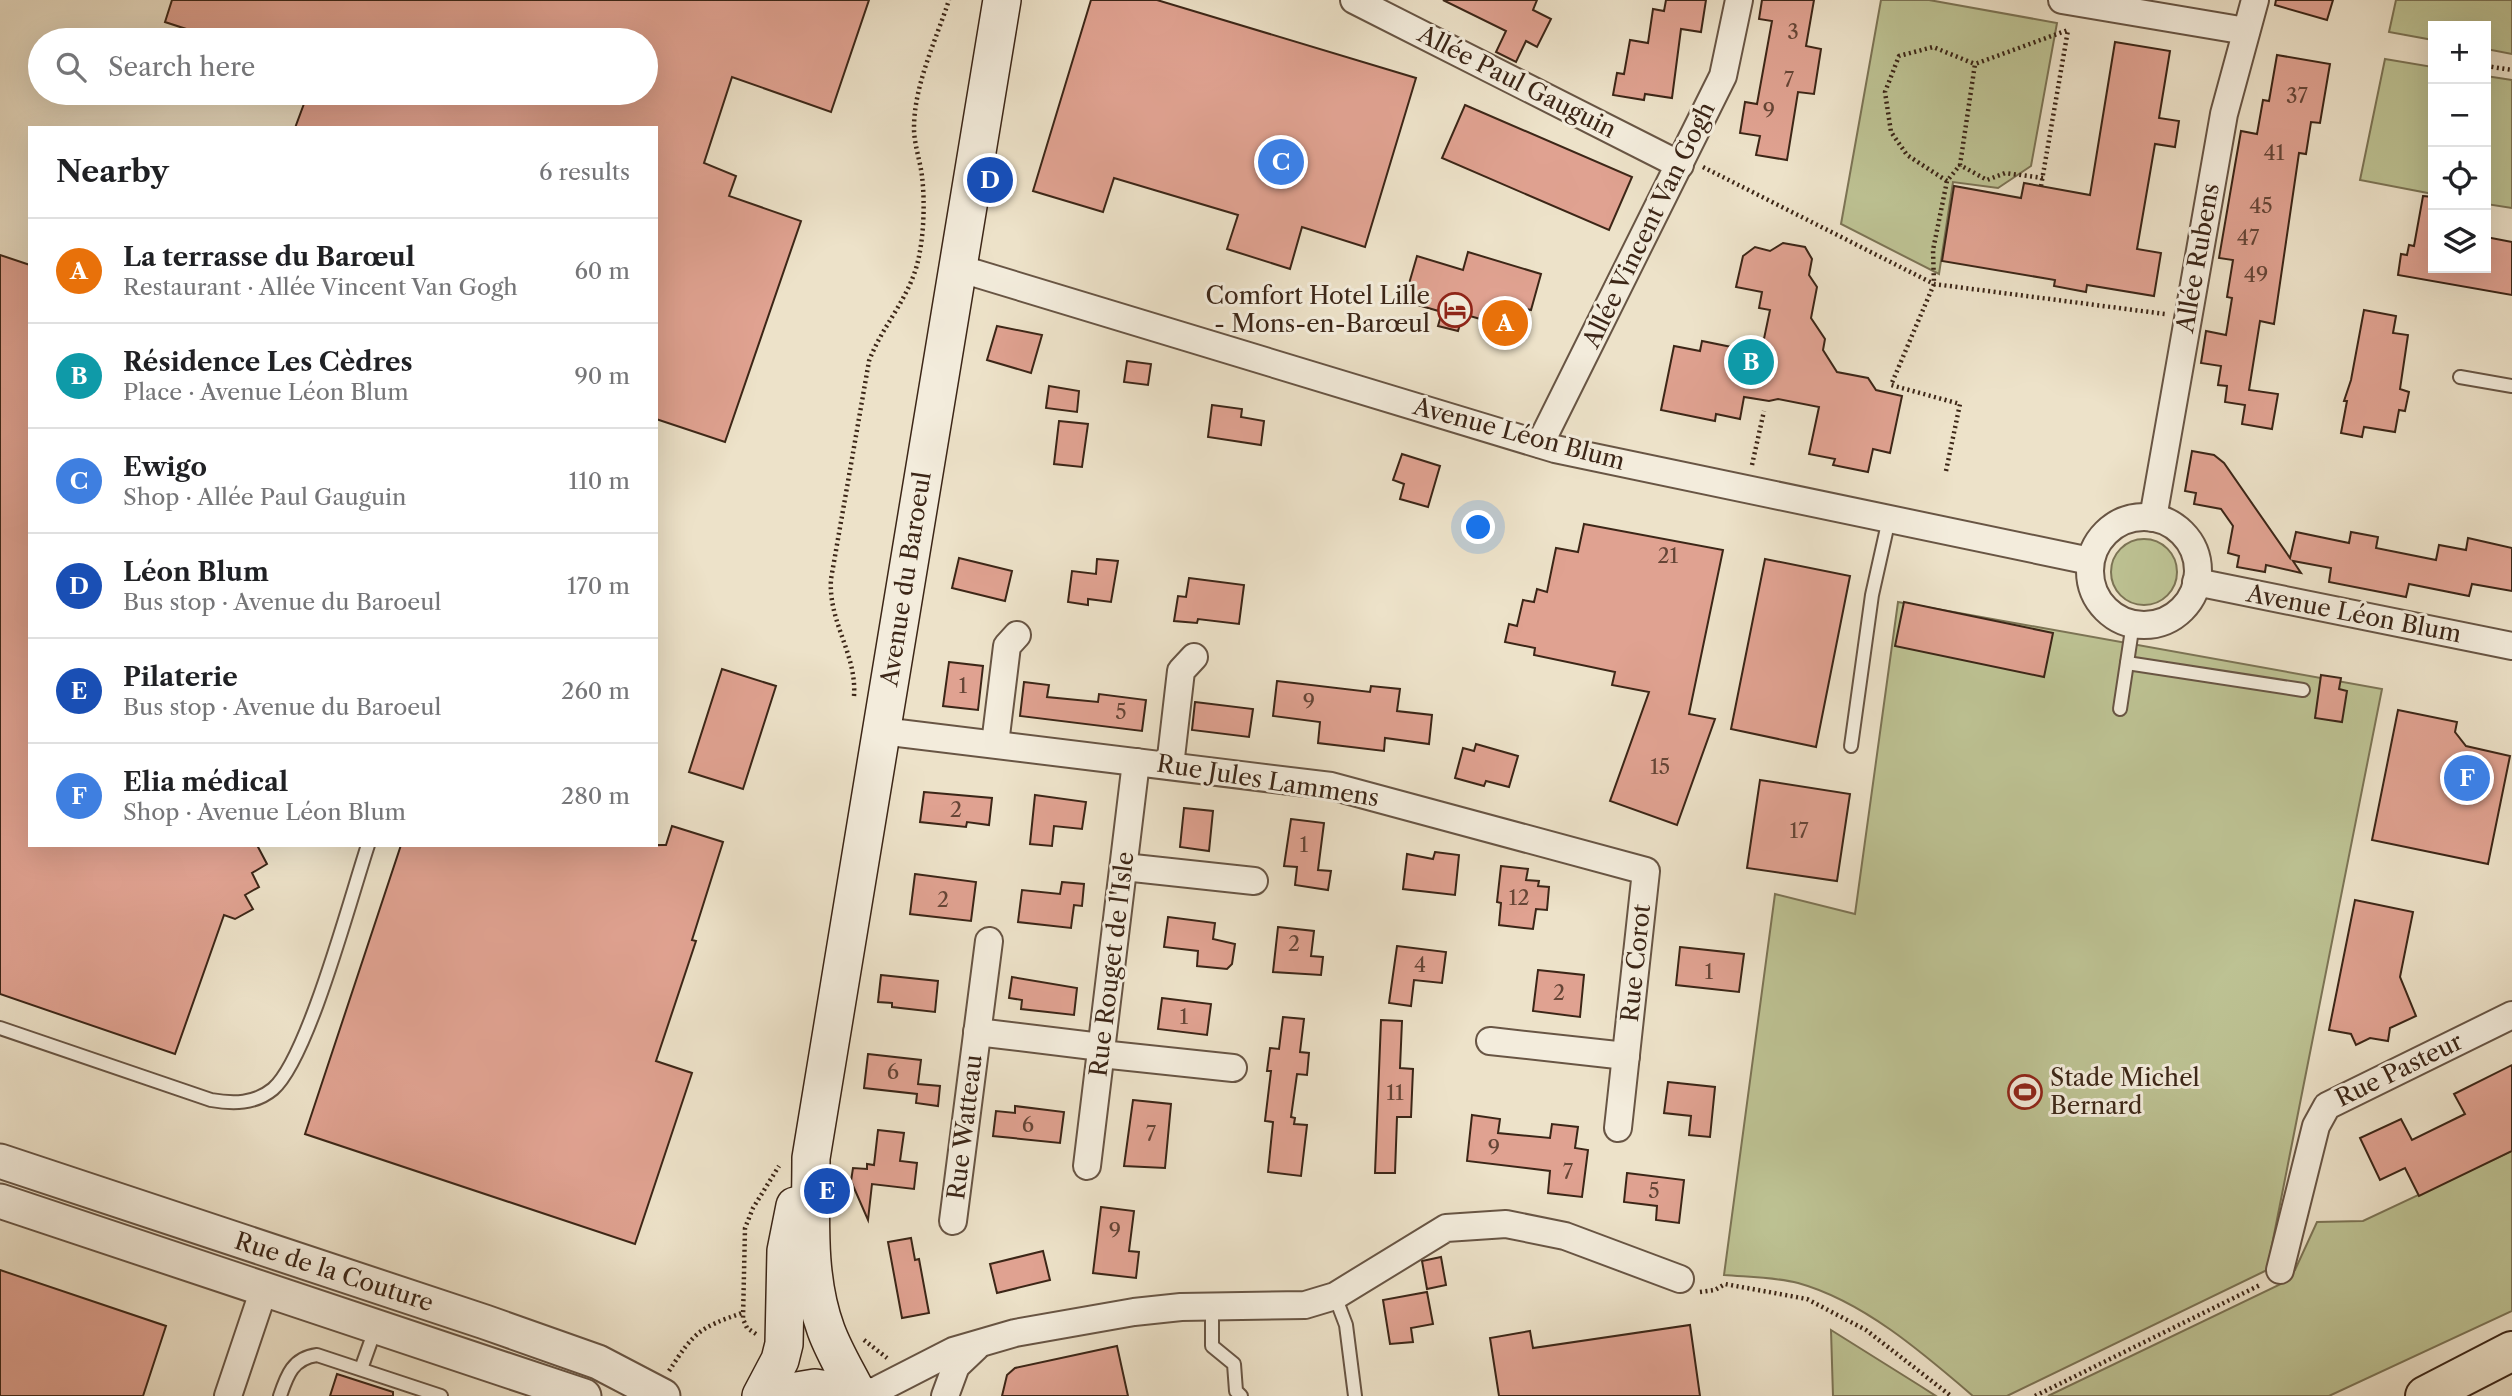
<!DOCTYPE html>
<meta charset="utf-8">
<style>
:root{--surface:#fff;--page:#f2f2f2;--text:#202124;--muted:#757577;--line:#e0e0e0;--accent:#d93025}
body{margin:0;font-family:"Libre Caslon Text",serif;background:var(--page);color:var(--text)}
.controls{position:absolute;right:21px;top:21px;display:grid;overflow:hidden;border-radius:0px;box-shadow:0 7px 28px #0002}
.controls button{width:63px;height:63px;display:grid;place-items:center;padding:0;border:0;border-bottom:2px solid var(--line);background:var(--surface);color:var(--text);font:35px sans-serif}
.you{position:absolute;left:1479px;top:528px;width:24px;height:24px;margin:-18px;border:5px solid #fff;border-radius:50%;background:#1a73e8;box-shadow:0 0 0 10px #1a73e833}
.badge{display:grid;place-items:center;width:46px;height:46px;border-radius:50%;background:var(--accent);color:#fff;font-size:23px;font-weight:700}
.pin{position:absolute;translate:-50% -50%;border:4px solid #fff;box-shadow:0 2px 7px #0006}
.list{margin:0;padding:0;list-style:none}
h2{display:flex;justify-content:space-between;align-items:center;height:91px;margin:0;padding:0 28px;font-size:30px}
h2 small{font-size:23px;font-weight:400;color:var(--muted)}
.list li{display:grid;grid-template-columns:46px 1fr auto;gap:21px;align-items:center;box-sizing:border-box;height:105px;padding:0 28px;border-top:2px solid var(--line)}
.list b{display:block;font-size:26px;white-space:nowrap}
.list p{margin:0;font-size:23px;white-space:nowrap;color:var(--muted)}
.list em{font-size:23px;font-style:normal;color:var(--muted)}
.icon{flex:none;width:38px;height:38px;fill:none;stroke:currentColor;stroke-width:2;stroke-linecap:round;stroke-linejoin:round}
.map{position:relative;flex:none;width:2512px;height:1396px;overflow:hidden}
.search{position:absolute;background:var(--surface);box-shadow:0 7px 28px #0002;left:28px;top:28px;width:630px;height:77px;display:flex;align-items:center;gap:18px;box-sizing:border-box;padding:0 24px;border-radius:38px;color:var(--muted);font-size:26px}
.panel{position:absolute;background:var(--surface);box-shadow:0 7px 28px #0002;left:28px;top:126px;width:630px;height:721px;border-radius:0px}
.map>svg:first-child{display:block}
</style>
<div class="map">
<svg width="2512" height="1396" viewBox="0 0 2512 1396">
<rect width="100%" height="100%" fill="#ede2c9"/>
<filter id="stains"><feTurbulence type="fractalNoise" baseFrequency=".00286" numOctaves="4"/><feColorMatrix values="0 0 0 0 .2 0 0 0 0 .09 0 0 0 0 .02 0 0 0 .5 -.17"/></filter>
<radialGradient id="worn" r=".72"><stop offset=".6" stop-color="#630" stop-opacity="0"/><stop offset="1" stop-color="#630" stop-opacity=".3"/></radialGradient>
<g fill="#bdc293" stroke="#7c7455" stroke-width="2">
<polygon points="1881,0 1929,0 2057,23 2031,166 1998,188 1953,182 1939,274 1841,224"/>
<polygon points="2396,0 2512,0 2512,54 2486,49 2486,26 2433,26 2433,40 2389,32"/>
<polygon points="2385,59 2433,67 2433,194 2360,180"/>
<polygon points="2486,76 2512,80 2512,208 2486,204"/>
<circle cx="2144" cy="572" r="33"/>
<path d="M1898 602 2382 689 2267 1270 2007 1396H1973C1923 1353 1863 1301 1798 1283 1775 1277 1748 1277 1724 1275L1775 894 1855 914Z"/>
<polygon points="2512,1151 2512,1311 2329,1396 2048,1396 2283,1283 2295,1270 2317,1222 2363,1221"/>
<polygon points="1831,1330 1922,1387 1936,1396 1833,1396"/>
</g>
<g fill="#e0a291" stroke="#3c2617" stroke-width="2">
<polygon points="172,0 869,0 831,112 732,77 704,163 736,176 729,196 801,221 725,442 656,419 656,128 295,128 308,93 646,93 646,40 220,40 165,22"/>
<polygon points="1091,0 1157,0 1416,78 1365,247 1302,227 1290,269 1227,249 1238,215 1114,178 1103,212 1033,191"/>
<polygon points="1443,0 1537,0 1533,10 1551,19 1537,47 1526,41 1516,62 1496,52 1506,31"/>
<polygon points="1666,0 1706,0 1701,32 1681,29 1672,98 1645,94 1644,100 1613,95 1617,73 1624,74 1630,40 1648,43 1653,9 1664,11"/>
<polygon points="1762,0 1814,0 1806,46 1821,49 1814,94 1798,92 1787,160 1756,155 1760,136 1740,133 1745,102 1757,104 1772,21 1759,19"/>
<polygon points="2276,0 2333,0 2327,20 2275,5"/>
<polygon points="2115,42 2170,51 2159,118 2179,121 2175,147 2155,144 2137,249 2161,253 2154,296 2087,285 2086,292 2054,286 2055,280 1942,261 1954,186 2021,198 2024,183 2090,195"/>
<polygon points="2277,55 2330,64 2320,123 2311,122 2306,154 2299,153 2274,324 2260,321 2249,390 2278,394 2272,429 2242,424 2245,405 2225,402 2227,386 2218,385 2221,366 2201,363 2206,331 2226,335 2232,298 2227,297 2233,260 2219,258 2235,165 2241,131 2257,134 2263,100 2269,101"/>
<polygon points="1465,105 1632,177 1609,230 1442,158"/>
<polygon points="2423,196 2433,197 2433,268 2486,268 2486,237 2512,242 2512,295 2398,275 2401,254 2407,255 2409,245 2414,246"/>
<polygon points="1783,243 1805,247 1812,259 1809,275 1817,287 1811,318 1825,339 1823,350 1837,372 1868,378 1876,390 1902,396 1890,453 1873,449 1868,472 1833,465 1835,459 1809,454 1819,407 1778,399 1769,401 1744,397 1740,419 1716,414 1715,421 1661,410 1674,346 1700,351 1702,341 1761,353 1770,310 1759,308 1762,292 1736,287 1743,256 1755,247 1770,251"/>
<polygon points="1468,252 1541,274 1531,310 1521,308 1515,329 1463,314 1458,331 1438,326 1442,312 1404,301 1417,256 1463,270"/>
<polygon points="0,255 30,265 30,845 257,845 267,864 252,873 259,887 245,895 253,909 235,919 224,915 175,1054 0,994"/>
<polygon points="2364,310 2396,316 2393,333 2408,335 2400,389 2409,392 2405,411 2399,410 2395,432 2364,427 2362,437 2341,433 2347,401 2344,401 2351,380"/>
<polygon points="997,326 1042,335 1031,373 987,360"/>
<polygon points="1127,361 1151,364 1148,385 1124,382"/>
<polygon points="1049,386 1079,391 1077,412 1046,408"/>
<polygon points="1212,405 1242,409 1241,417 1264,421 1261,445 1208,437"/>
<polygon points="1059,421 1088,424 1082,467 1054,464"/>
<polygon points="2192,451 2214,455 2224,463 2290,558 2296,532 2349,543 2351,532 2378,537 2376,548 2436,560 2439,545 2466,550 2468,538 2512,548 2512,591 2472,584 2469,596 2409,584 2406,597 2329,582 2331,568 2293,561 2301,573 2266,565 2265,572 2237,567 2239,556 2228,553 2233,526 2221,509 2194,504 2196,493 2185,491"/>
<polygon points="1402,454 1440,466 1428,507 1400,499 1404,484 1393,480"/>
<polygon points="1584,524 1723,550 1689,714 1715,719 1677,825 1610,801 1649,692 1612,685 1615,672 1534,655 1535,648 1505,642 1509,624 1517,626 1523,600 1534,602 1537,589 1547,592 1556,548 1578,552"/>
<polygon points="959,558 1012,571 1005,601 952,588"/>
<polygon points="1097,559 1118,561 1111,602 1088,599 1088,605 1068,602 1072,571 1096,574"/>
<polygon points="1765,559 1850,576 1816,747 1731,729"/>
<polygon points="1189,578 1244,585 1239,624 1198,619 1197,623 1174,621 1178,596 1186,597"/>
<polygon points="1904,602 2053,633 2044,677 1895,646"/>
<polygon points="949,662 983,666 978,710 943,706"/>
<polygon points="722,669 776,686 743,789 689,772"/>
<polygon points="2321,675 2341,678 2339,689 2347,691 2342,722 2315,718"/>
<polygon points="1277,681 1370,692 1371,686 1400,689 1397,711 1432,715 1429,744 1385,738 1384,751 1318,743 1320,722 1273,716"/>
<polygon points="1024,682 1049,685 1047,697 1098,702 1099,694 1146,700 1142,731 1020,716"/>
<polygon points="1195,702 1253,709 1249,737 1192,730"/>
<polygon points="2398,710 2457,722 2455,732 2466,746 2510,756 2488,864 2372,840"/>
<polygon points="1476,744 1518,756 1509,787 1486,781 1484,786 1455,778 1463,748 1474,751"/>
<polygon points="1760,780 1850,794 1837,881 1747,868"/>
<polygon points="924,792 992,798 989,825 967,822 966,827 920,822"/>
<polygon points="1035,795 1086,802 1082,829 1054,826 1052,846 1030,844"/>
<polygon points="1184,808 1213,811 1209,851 1180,847"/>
<polygon points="1291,819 1324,823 1318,870 1331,871 1328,890 1295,885 1297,867 1284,866"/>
<polygon points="672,826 723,842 692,940 696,941 656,1061 692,1073 635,1244 305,1134 401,845 666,845"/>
<polygon points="1435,852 1459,855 1455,895 1403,889 1407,854 1433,859"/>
<polygon points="1501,866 1528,869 1526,880 1539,881 1538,886 1549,887 1547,910 1536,909 1533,929 1499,925 1501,903 1497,902"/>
<polygon points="915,874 976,882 971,921 910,914"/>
<polygon points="1062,882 1084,884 1082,906 1074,905 1071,928 1018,922 1022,890 1060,894"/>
<polygon points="2355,900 2413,912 2400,977 2416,1016 2390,1028 2388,1041 2370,1038 2356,1045 2351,1034 2329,1030"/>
<polygon points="1168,917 1215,923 1213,939 1235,944 1232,964 1227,969 1197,966 1198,951 1164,947"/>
<polygon points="1278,927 1314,931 1311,956 1323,957 1321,975 1273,972"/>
<polygon points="1397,946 1446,952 1442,983 1414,980 1411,1006 1389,1003"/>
<polygon points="1680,947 1744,954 1739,992 1676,985"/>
<polygon points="1538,970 1584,975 1580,1017 1533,1011"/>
<polygon points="881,975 938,981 935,1012 892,1007 892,1003 878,1002"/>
<polygon points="1012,977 1077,988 1074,1015 1021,1009 1022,1000 1009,998"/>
<polygon points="1162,998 1211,1004 1207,1035 1158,1029"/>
<polygon points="1283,1017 1304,1019 1300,1052 1309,1053 1307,1075 1297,1074 1291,1117 1295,1118 1294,1124 1307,1125 1301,1176 1268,1172 1273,1122 1265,1121 1271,1071 1267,1071 1270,1048 1279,1049"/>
<polygon points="1381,1020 1402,1021 1400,1068 1413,1069 1411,1117 1397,1117 1395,1173 1375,1173"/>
<polygon points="868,1054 921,1060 918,1084 940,1086 938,1106 916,1103 917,1094 864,1088"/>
<polygon points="2512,1065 2512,1151 2419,1196 2405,1168 2380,1180 2360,1138 2401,1119 2412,1140 2465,1114 2454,1094"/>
<polygon points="1668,1082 1715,1087 1710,1137 1689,1135 1691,1116 1664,1113"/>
<polygon points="1133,1100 1171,1104 1165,1168 1124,1166"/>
<polygon points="1015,1106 1064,1112 1060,1143 993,1136 996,1111 1015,1113"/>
<polygon points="1472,1115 1500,1119 1498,1133 1550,1138 1552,1124 1578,1127 1575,1148 1588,1150 1582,1197 1548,1193 1550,1171 1467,1161"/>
<polygon points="878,1130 904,1133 900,1161 917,1163 914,1189 872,1184 868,1220 851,1181 853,1168 867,1169 867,1164 874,1165"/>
<polygon points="1627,1173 1684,1180 1679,1223 1656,1220 1657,1206 1624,1202"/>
<polygon points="1101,1207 1134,1211 1129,1251 1139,1252 1136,1278 1093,1273"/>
<polygon points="911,1238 915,1260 919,1259 929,1313 902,1318 888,1242"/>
<polygon points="1043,1251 1050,1280 997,1293 990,1264"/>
<polygon points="1441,1257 1446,1285 1427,1289 1422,1261"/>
<polygon points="0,1270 166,1326 143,1396 0,1396"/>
<polygon points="1427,1292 1433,1324 1411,1328 1413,1342 1390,1344 1383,1300"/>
<polygon points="1690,1325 1700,1396 1499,1396 1490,1338 1530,1331 1533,1348"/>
<polygon points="1117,1346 1128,1396 1002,1396 1007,1375 1015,1368"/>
<polygon points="337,1374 393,1392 393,1396 330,1396"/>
</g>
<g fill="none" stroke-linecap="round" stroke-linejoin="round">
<g stroke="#685544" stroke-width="16">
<g id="service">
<polyline points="2460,377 2512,386"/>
<polyline points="2127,663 2303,690"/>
<polyline points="2120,709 2133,623"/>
<polyline points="1851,746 1872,595 1889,519"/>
<path d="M0 1028 211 1100C233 1104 255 1104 273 1089 308 1059 351 896 368 845"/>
<polyline points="1335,1296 1346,1325 1355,1396"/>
<polyline points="1212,1307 1212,1346 1234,1364 1236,1391 1241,1396"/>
<polyline points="361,1369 376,1327"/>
<path d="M280 1396C287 1375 293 1358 317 1355L441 1396"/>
</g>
</g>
<g stroke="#685544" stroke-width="30">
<g id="minor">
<polyline points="1354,0 1680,165"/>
<polyline points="2062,0 2246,31"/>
<polyline points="958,268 1555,449 2090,561"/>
<polyline points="1540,444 1723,76 1739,0"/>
<circle cx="2144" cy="571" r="54"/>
<polyline points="2153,518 2224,114 2255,0"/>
<polyline points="2196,582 2512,646"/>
<polyline points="882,731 1331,786 1646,871 1618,1128"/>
<polyline points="995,744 1007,646 1017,635"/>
<polyline points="1170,766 1181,671 1194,657"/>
<polyline points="1124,867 1254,881"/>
<polyline points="977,1032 1101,1047"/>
<polyline points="1490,1041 1626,1056"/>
<polyline points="1101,1054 1233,1068"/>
<polyline points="1087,1166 1136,762"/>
<polyline points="953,1221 989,941"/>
<polyline points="2280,1270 2316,1126 2327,1106 2512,1015"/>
<polyline points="228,1396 264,1289"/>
<polyline points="865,1396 953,1351 1015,1333 1134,1312 1181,1307 1305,1305 1335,1296 1446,1228 1506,1224 1565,1236 1680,1279"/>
<polyline points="945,1396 956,1366 976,1347"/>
</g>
</g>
<g stroke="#685544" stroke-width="37">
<g id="tertiary">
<polyline points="0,1161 485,1322 598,1362 663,1396"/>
<polyline points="0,1201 584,1396"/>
</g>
</g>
<g stroke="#3c2617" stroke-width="40">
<g id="secondary">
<path d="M857 1393C847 1373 834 1352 826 1330 806 1276 811 1215 811 1158L1002 0"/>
<polyline points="761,1396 780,1360 784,1344 786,1251 795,1206"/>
<polyline points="767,1396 815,1388 866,1396"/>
</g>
</g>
<g stroke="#3c2617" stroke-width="42">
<polyline id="trunk" points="2425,1396 2512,1351"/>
</g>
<g stroke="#3c2617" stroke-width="4.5" stroke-dasharray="2 3.5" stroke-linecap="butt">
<polyline points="2486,66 2512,70"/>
<polyline points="1703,167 1934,284 2165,314"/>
<polyline points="2043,178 2005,173 1987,180 1960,165 1975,64 2068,30"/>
<polyline points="1947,181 1907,155 1891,132 1885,92 1899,56 1933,47 1975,64"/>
<polyline points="2041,186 2068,30"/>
<polyline points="1752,465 1764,411"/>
<polyline points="1946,471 1960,404 1891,385 1934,284 1933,250 1947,181 1960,165"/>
<path d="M854 696C857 654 828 622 831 579L869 361C882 326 909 299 918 261 924 235 925 202 922 176 920 160 914 144 914 128 914 85 936 40 949 0"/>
<polyline points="1700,1292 1715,1290 1725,1284 1807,1299 1866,1330 1951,1396"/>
<polyline points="756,1334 747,1328 743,1319 745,1228 753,1208 779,1166"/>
<polyline points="864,1340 887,1358"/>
<path d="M669 1371C694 1332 699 1328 742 1313"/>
<polyline points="2035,1396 2260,1285"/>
</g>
<use href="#service" stroke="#f3ecdc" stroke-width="12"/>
<use href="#minor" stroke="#f3ecdc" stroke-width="26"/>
<use href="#tertiary" stroke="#f3ecdc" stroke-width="33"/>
<use href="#secondary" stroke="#f3ecdc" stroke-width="37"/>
<use href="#trunk" stroke="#ede2c9" stroke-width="38"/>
</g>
<defs>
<g id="hotel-ring" transform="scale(1.75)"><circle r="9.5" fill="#f3ecdc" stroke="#8f2418" stroke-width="1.5"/><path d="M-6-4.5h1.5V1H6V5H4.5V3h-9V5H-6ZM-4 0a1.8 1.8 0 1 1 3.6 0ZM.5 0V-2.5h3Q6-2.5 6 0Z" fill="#8f2418"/></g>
<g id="stadium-ring" transform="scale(1.75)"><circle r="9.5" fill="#f3ecdc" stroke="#8f2418" stroke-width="1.5"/><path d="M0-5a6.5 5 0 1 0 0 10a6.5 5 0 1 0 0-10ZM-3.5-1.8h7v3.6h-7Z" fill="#8f2418"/></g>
</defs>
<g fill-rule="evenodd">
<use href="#hotel-ring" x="1455" y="310"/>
<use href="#stadium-ring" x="2025" y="1092"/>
</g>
<g text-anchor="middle" stroke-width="6" stroke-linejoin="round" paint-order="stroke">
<g font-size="21" fill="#654536">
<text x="1793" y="39">3</text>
<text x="1789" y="87">7</text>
<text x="2297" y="103">37</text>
<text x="1769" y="118">9</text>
<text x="2274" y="160">41</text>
<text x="2261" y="213">45</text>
<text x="2248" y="245">47</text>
<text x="2256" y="282">49</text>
<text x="1668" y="563">21</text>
<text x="963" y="693">1</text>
<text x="1309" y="709">9</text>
<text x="1121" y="719">5</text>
<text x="1660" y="774">15</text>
<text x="956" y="817">2</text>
<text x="1799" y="838">17</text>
<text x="1304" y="852">1</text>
<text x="1519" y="905">12</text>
<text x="943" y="907">2</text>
<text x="1294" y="951">2</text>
<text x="1420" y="972">4</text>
<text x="1709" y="979">1</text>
<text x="1559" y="1000">2</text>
<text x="1184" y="1024">1</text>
<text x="893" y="1079">6</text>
<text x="1395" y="1100">11</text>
<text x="1028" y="1132">6</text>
<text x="1151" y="1141">7</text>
<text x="1494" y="1155">9</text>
<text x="1568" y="1179">7</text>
<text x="1654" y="1198">5</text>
<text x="1115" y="1238">9</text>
</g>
<g font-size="24" fill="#3c2617" stroke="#f3ecdc">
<text transform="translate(1517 82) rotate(27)" y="8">Allée Paul Gauguin</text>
<text transform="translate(1649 225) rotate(-64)" y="8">Allée Vincent Van Gogh</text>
<text transform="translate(2198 258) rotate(-80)" y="8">Allée Rubens</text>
<text transform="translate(1519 434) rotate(15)" y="8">Avenue Léon Blum</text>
<text transform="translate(906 579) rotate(-81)" y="8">Avenue du Baroeul</text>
<text transform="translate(2354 614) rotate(11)" y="8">Avenue Léon Blum</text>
<text transform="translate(1268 781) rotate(9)" y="8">Rue Jules Lammens</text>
<text transform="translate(1636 963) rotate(-84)" y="8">Rue Corot</text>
<text transform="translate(1112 964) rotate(-83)" y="8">Rue Rouget de l'Isle</text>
<text transform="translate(2399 1070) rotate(-26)" y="8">Rue Pasteur</text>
<text transform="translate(965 1127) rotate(-83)" y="8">Rue Watteau</text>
<text transform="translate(334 1272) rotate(18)" y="8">Rue de la Couture</text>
</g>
<g font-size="24" fill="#3c2617" stroke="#f3ecdc" text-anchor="end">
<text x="1430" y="304">Comfort Hotel Lille<tspan x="1430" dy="28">- Mons-en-Barœul</tspan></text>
<text x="2050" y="1086" text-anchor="start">Stade Michel<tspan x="2050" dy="28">Bernard</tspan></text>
</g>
</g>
<rect width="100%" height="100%" filter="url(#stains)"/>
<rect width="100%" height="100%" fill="url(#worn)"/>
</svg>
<div class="controls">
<button>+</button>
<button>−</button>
<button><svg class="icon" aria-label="locate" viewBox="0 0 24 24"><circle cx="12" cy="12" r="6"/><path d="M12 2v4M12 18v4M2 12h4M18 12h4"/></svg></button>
<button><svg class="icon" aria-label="layers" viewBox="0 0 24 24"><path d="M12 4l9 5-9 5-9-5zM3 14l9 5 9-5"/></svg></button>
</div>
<div class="you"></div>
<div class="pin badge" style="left:1505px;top:323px;background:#e8710a">A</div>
<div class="pin badge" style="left:1751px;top:362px;background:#0f9aa8">B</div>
<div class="pin badge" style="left:1281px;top:162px;background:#3f7fe0">C</div>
<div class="pin badge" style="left:990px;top:180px;background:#1a4fb4">D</div>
<div class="pin badge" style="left:827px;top:1191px;background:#1a4fb4">E</div>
<div class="pin badge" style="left:2467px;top:778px;background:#3f7fe0">F</div>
<div class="search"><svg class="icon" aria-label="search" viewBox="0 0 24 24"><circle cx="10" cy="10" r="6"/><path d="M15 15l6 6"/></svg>Search here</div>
<section class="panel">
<h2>Nearby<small>6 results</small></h2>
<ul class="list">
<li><span class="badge" style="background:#e8710a">A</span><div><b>La terrasse du Barœul</b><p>Restaurant · Allée Vincent Van Gogh</p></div><em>60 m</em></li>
<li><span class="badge" style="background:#0f9aa8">B</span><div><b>Résidence Les Cèdres</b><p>Place · Avenue Léon Blum</p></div><em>90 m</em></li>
<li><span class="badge" style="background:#3f7fe0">C</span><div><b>Ewigo</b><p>Shop · Allée Paul Gauguin</p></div><em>110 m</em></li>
<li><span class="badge" style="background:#1a4fb4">D</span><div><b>Léon Blum</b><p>Bus stop · Avenue du Baroeul</p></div><em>170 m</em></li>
<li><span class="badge" style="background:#1a4fb4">E</span><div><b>Pilaterie</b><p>Bus stop · Avenue du Baroeul</p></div><em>260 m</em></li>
<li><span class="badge" style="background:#3f7fe0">F</span><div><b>Elia médical</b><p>Shop · Avenue Léon Blum</p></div><em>280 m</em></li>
</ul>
</section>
</div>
